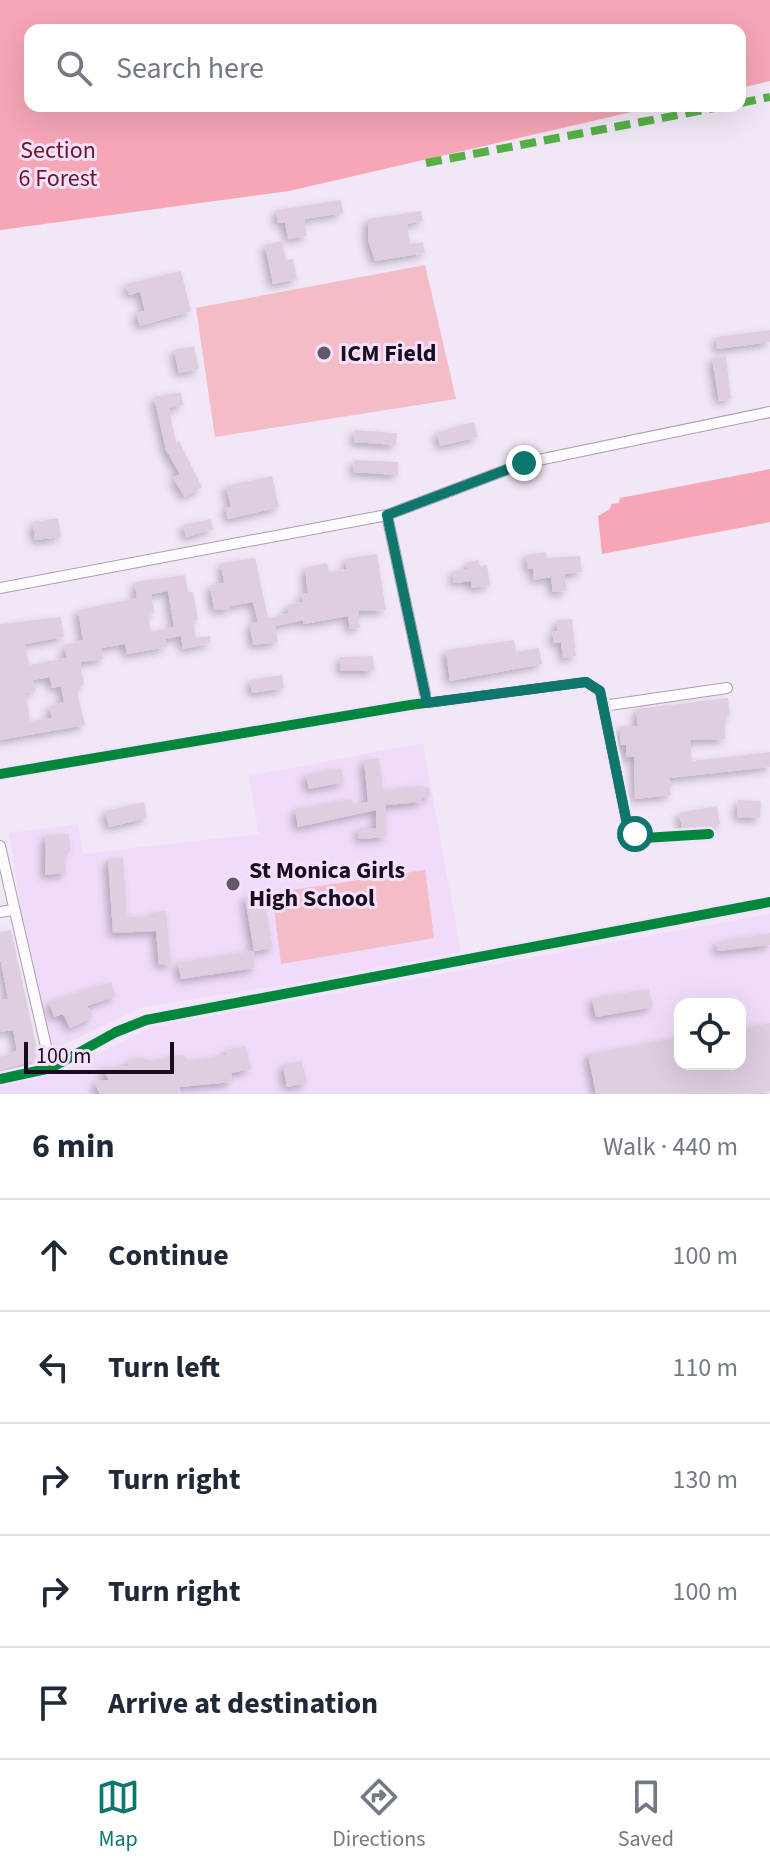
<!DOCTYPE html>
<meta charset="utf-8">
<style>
:root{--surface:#fff;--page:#f6f6f7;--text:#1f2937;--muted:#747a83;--line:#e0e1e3;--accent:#0f766e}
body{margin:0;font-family:"Source Sans 3",sans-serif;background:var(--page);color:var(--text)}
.controls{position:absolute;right:24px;bottom:24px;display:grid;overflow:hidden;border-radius:16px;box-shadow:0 8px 32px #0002}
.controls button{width:72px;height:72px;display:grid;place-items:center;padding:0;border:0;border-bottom:2px solid var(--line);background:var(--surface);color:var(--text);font:40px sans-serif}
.scale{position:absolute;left:24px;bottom:20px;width:150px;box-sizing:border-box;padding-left:8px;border:4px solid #180d1d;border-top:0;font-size:22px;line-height:28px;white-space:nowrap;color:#180d1d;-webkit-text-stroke:6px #f5e1fd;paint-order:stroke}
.stop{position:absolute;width:24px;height:24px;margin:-18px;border:6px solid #0f766e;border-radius:50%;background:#fff}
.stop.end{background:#0f766e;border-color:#fff;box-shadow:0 2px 8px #0008}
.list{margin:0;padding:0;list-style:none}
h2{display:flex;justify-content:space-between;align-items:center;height:104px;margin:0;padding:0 32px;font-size:34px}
h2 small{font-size:26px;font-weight:400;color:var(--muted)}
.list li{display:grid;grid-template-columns:52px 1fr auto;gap:24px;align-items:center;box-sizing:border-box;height:112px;padding:0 32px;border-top:2px solid var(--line)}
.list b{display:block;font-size:30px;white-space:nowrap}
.list em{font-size:26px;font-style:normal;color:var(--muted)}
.icon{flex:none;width:44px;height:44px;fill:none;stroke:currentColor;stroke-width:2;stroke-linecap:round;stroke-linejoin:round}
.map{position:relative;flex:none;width:770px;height:1094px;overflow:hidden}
.search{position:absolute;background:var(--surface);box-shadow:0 8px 32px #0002;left:24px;right:24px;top:24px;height:88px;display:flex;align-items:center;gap:20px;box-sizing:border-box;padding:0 28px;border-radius:16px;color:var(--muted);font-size:30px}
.sheet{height:664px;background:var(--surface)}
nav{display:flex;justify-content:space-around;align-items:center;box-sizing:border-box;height:112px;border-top:2px solid var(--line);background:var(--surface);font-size:22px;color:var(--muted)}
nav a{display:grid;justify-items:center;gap:4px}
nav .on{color:var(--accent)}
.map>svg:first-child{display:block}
</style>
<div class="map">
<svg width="770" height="1094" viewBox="0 0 770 1094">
<defs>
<filter id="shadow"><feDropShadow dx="-4" dy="4" stdDeviation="4" flood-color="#0004"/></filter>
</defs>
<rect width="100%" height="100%" fill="#f2e7f7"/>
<g fill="#f1dbfa" fill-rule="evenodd">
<polygon points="423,743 461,952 303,982 143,1007 52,1050 22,914 9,833 78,824 83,853 91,853 259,834 249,776"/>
<path d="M770 914V1089L746 1094H0V1086L60 1073 151 1027ZM680 1004H740V1064H680Z"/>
</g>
<g fill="#f3bcc6">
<polygon points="425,265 456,399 215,437 196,308"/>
<polygon points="425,870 434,938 281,964 272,893"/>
</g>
<g fill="#f6a6b5">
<polygon points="0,0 770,0 770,81 740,88 740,30 30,30 30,106 658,106 289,191 0,230"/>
<polygon points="770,469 770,522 602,554 598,516 610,509 611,504 619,503 620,498"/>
</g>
<g fill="#dfcedf" fill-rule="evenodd" filter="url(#shadow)">
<polygon points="341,200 343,213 304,219 307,236 288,239 285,222 278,223 276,210"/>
<polygon points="421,211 423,221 407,224 410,244 423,242 425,253 375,261 368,240 368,219"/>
<polygon points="282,241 286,260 293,259 297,279 273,284 265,245"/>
<polygon points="181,271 191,311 140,326 136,313 145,311 140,292 129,295 126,284"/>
<polygon points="770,330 770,342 717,349 716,337"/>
<polygon points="194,346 199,369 179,373 174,350"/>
<polygon points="726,356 731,399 719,401 712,358"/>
<polygon points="181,392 183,405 169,408 176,443 179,441 202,487 185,497 173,478 180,474 166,450 154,397"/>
<polygon points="474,422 478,437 440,446 437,432"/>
<polygon points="355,430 397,433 396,445 354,442"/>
<polygon points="354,460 398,462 398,475 353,472"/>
<polygon points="272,476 279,507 228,519 225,508 231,507 226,486"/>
<polygon points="58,518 61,537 35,540 33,522"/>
<polygon points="211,519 213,529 186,537 183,525"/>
<polygon points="546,552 547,558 580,556 582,572 564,574 567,591 553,592 551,577 534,580 533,568 528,569 526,555"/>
<polygon points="377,554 386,610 358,611 360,628 350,629 348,616 304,624 303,620 275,626 278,642 253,645 250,624 258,622 253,602 230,606 228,610 214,609 210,585 224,583 221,563 255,558 268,618 289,613 287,605 303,602 301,594 308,593 305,568 327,563 329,572 347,569 345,559"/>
<polygon points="479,560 480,566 487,565 490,585 472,588 471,581 454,583 453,571 468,569 467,562"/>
<path d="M185 575 188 592H193L198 620 193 621 196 638 210 636 211 643 183 649 181 636 165 639 167 647 127 654 125 644 101 648 104 659 80 662 84 685 76 687 85 725 0 740V624L61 617 64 637 25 644 29 665 67 658 64 645 83 640 78 610 137 598 135 582ZM168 591 174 627 151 632 148 614 154 613 151 594ZM50 677 52 688 61 686 64 702 49 706 52 718 30 721 26 693 36 691 33 680Z"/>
<polygon points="572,619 576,656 563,658 561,642 554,643 552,631 558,631 557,620"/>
<polygon points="514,640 516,652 539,648 542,664 450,681 446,650"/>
<polygon points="373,656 374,671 341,671 340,657"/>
<polygon points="282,675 284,688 252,693 250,680"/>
<polygon points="728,698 730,715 725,716 725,739 690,740 692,761 770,752 770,767 669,778 671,795 635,799 634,757 626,757 626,745 620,745 620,726 638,726 636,709"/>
<polygon points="379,758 383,790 420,786 429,788 430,796 421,798 422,802 386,805 386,837 358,839 359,828 376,828 376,810 298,827 295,809 352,799 353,805 368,802 364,760"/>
<polygon points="341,768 344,782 309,789 306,775"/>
<polygon points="738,800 761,801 760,818 737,817"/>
<polygon points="144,802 147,818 109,827 105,811"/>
<polygon points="717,806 720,824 714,828 682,828 679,813"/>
<polygon points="69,834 70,851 64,851 66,873 45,875 46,835"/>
<polygon points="123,858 127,917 155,916 154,912 166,911 171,964 159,965 156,931 113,933 108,859"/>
<polygon points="256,895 258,909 266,908 273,948 254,951 245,897"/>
<polygon points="11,930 37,1050 36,1060 0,1070 0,1057 17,1051 13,1030 0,1032 0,999 8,999 0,957 0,932"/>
<polygon points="770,933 770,945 718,951 716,942"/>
<polygon points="253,951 255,968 181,979 178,962"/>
<polygon points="111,982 116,996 87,1006 93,1017 70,1028 63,1014 54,1017 49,1002"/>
<polygon points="649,989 653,1007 596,1017 592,998"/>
<polygon points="770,1023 770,1091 754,1094 596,1094 588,1054 680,1037 680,1064 740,1064 740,1029"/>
<polygon points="246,1046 251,1069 231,1073 232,1082 179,1087 181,1093 174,1094 100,1094 95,1084 96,1081 109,1080 101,1067 129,1066 127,1062 139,1057 154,1061 182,1054 190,1061 227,1055 226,1050"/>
<polygon points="302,1061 307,1083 287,1087 283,1065"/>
</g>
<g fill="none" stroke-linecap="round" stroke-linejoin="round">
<g stroke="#aaa0af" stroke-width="12">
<g id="minor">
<polyline points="387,515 427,703"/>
<polyline points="0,588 387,515 524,463 770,412"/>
<polyline points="603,706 727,688"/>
<polyline points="0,774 410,705 586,682 600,691 627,824 644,838 709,834"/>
<polyline points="0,846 51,1068"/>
<polyline points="0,912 12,910"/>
<polyline points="0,1079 51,1068 116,1032 146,1020 770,902"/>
</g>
</g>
<use href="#minor" stroke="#fdfbfe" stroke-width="10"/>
<g stroke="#55b045" stroke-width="8" stroke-dasharray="16 8" stroke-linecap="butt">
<polyline points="740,103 770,97"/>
<polyline points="426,163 725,106"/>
</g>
<g stroke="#f5e1fd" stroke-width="15">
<g id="cycleway">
<polyline points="0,774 410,705 586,682 600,691 627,824 644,838 709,834"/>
<polyline points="0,1079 51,1068 116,1032 146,1020 770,902"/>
</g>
</g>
<use href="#cycleway" stroke="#00873e" stroke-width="10"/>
</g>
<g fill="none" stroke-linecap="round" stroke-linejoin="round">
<polyline stroke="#0f766e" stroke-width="10" points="524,463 387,515 427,703 586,682 600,691 627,824 635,834"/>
</g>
<g fill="#645969" stroke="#f5e1fd" stroke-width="3">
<circle cx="324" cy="353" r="8"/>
<circle cx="233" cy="884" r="8"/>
</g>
<g text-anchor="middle" stroke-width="6" stroke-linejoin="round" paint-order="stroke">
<g font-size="24" fill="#6c1626" stroke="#f5e1fd">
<text x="58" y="158">Section<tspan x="58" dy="28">6 Forest</tspan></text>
</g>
<g font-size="24" font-weight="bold" fill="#180d1d" stroke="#f5e1fd" text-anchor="start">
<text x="340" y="361">ICM Field</text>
<text x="249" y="878">St Monica Girls<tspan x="249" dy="28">High School</tspan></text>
</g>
</g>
</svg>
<div class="controls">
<button><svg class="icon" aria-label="locate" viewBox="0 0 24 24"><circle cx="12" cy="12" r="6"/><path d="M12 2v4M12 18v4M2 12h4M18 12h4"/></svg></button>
</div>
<div class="scale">100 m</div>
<div class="stop" style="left:635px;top:834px"></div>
<div class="stop end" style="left:524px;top:463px"></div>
<div class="search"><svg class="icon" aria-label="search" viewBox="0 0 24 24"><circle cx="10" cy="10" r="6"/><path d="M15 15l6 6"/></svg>Search here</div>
</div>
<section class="sheet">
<h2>6 min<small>Walk · 440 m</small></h2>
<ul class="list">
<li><svg class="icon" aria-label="ahead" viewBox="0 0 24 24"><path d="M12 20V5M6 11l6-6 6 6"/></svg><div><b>Continue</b></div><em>100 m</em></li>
<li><svg class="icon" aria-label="left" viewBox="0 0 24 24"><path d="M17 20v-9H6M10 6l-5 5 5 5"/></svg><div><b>Turn left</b></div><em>110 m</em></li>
<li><svg class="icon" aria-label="right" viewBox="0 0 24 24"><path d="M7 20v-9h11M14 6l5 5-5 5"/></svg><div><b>Turn right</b></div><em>130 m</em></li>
<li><svg class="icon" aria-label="right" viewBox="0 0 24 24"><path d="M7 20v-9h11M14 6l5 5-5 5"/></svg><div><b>Turn right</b></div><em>100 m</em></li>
<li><svg class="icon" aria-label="arrive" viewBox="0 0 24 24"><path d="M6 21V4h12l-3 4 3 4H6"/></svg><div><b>Arrive at destination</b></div></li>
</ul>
</section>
<nav>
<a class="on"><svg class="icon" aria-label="map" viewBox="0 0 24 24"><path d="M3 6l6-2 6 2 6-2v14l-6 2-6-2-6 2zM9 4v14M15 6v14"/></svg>Map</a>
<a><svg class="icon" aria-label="directions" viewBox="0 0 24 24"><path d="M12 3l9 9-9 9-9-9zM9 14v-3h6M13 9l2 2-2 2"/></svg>Directions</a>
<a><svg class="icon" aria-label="saved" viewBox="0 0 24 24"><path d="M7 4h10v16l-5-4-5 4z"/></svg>Saved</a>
</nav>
